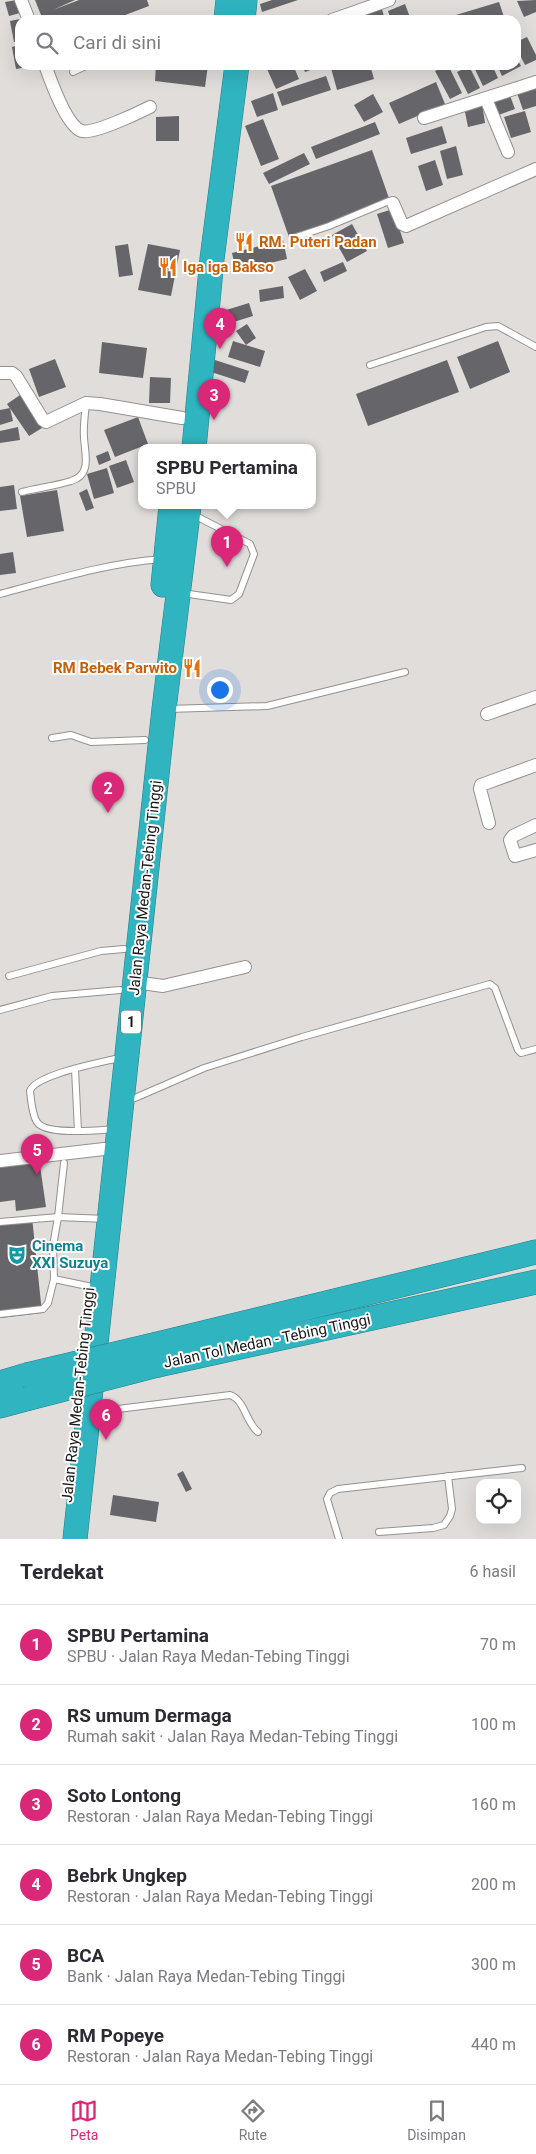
<!DOCTYPE html>
<html lang="id">
<meta charset="utf-8">
<style>
:root{--surface:#fff;--page:#f7f7f7;--text:#2b2b33;--muted:#7c7c81;--line:#e1e1e2;--accent:#db2777}
body{margin:0;font-family:Roboto,sans-serif;background:var(--page);color:var(--text)}
.controls{position:absolute;right:15px;bottom:15px;display:grid;overflow:hidden;border-radius:10px;box-shadow:0 5px 20px #0002}
.controls button{width:45px;height:45px;display:grid;place-items:center;padding:0;border:0;border-bottom:1px solid var(--line);background:var(--surface);color:var(--text);font:25px sans-serif}
.you{position:absolute;left:219px;top:689px;width:18px;height:18px;margin:-12px;border:4px solid #fff;border-radius:50%;background:#1a73e8;box-shadow:0 0 0 8px #1a73e833}
.badge{display:grid;place-items:center;width:32px;height:32px;border-radius:50%;background:var(--accent);color:#fff;font-size:16px;font-weight:700}
.pin{position:absolute;translate:-50% -41px;filter:drop-shadow(0 1px 2px #0008)}
.pin::after{content:'';position:absolute;top:26px;width:18px;height:15px;background:inherit;clip-path:polygon(0 0,100% 0,50% 100%)}
.popup{position:absolute;left:138px;top:444px;width:178px;height:65px;box-sizing:border-box;display:grid;place-content:center;border-radius:10px;background:var(--surface);filter:drop-shadow(0 1px 4px #0005);font-size:16px;white-space:nowrap;color:var(--muted)}
.popup b{font-size:19px;color:var(--text)}
.popup::after{content:'';position:absolute;left:50%;top:100%;margin-left:-10px;border:10px solid transparent;border-top-color:var(--surface)}
.list{margin:0;padding:0;list-style:none}
h2{display:flex;justify-content:space-between;align-items:center;height:65px;margin:0;padding:0 20px;font-size:21px}
h2 small{font-size:16px;font-weight:400;color:var(--muted)}
.list li{display:grid;grid-template-columns:32px 1fr auto;gap:15px;align-items:center;box-sizing:border-box;height:80px;padding:0 20px;border-top:1px solid var(--line)}
.list b{display:block;font-size:19px;white-space:nowrap}
.list p{margin:0;font-size:16px;white-space:nowrap;color:var(--muted)}
.list em{font-size:16px;font-style:normal;color:var(--muted)}
.icon{flex:none;width:28px;height:28px;fill:none;stroke:currentColor;stroke-width:2;stroke-linecap:round;stroke-linejoin:round}
.map{position:relative;flex:none;width:536px;height:1539px;overflow:hidden}
.search{position:absolute;background:var(--surface);box-shadow:0 5px 20px #0002;left:15px;right:15px;top:15px;height:55px;display:flex;align-items:center;gap:12px;box-sizing:border-box;padding:0 18px;border-radius:15px;color:var(--muted);font-size:19px}
.sheet{height:545px;background:var(--surface)}
nav{display:flex;justify-content:space-around;align-items:center;box-sizing:border-box;height:70px;border-top:1px solid var(--line);background:var(--surface);font-size:14px;color:var(--muted)}
nav a{display:grid;justify-items:center;gap:2px}
nav .on{color:var(--accent)}
.map>svg:first-child{display:block}
</style>
<div class="map">
<svg width="536" height="1539" viewBox="0 0 536 1539">
<rect width="100%" height="100%" fill="#e1dddb"/>
<g fill="#666569">
<polygon points="17,0 20,13 9,16 5,2"/>
<polygon points="35,0 75,0 53,10 79,0 147,0 149,6 112,20 41,20 39,15 41,15"/>
<polygon points="272,0 298,0 262,12 260,4"/>
<polygon points="536,0 536,12 524,17 517,1"/>
<polygon points="499,2 505,20 446,20 446,18"/>
<polygon points="405,4 411,20 391,20 388,11"/>
<polygon points="382,9 385,20 369,20 367,14"/>
<polygon points="20,19 20,41 14,42 10,21"/>
<polygon points="527,37 536,55 536,60 525,65 516,47 516,42"/>
<polygon points="20,45 20,65 33,66 16,69 12,47"/>
<polygon points="516,57 521,66 502,76 497,65 516,65"/>
<polygon points="156,65 208,65 205,87 155,81"/>
<polygon points="276,65 293,65 299,79 276,89 267,69"/>
<polygon points="302,65 324,65 305,72"/>
<polygon points="342,65 370,65 374,79 337,90 331,68"/>
<polygon points="448,65 462,93 450,99 435,71"/>
<polygon points="473,65 492,65 498,78 483,86"/>
<polygon points="469,66 480,88 468,94 457,72"/>
<polygon points="326,76 331,90 282,106 277,92"/>
<polygon points="436,82 445,104 399,124 389,103"/>
<polygon points="536,86 536,106 523,110 517,93"/>
<polygon points="273,93 278,110 257,117 251,101"/>
<polygon points="509,93 515,109 496,116 490,100"/>
<polygon points="373,94 383,112 364,122 354,105"/>
<polygon points="482,103 485,123 468,127 464,107"/>
<polygon points="525,111 531,132 511,138 504,117"/>
<polygon points="179,116 179,141 156,141 156,117"/>
<polygon points="263,119 279,159 261,166 245,126"/>
<polygon points="375,122 380,134 316,159 311,147"/>
<polygon points="442,126 447,143 411,154 406,138"/>
<polygon points="456,146 463,175 447,179 440,151"/>
<polygon points="372,150 390,201 289,237 271,186"/>
<polygon points="304,153 310,164 269,184 263,173"/>
<polygon points="435,160 443,185 426,191 418,166"/>
<polygon points="393,209 404,243 388,248 377,214"/>
<polygon points="352,224 367,251 347,262 332,235"/>
<polygon points="283,240 287,259 236,271 232,253"/>
<polygon points="128,244 133,275 119,277 115,246"/>
<polygon points="148,244 180,250 171,296 138,290"/>
<polygon points="343,262 347,271 324,282 320,272"/>
<polygon points="305,269 317,291 300,300 288,277"/>
<polygon points="283,286 284,298 260,302 259,290"/>
<polygon points="249,303 253,316 227,324 223,311"/>
<polygon points="247,324 256,338 246,345 236,331"/>
<polygon points="233,341 265,351 260,367 228,357"/>
<polygon points="498,341 510,372 470,389 457,357"/>
<polygon points="102,342 147,348 143,378 99,373"/>
<polygon points="55,359 66,387 39,397 29,369"/>
<polygon points="215,360 249,371 245,383 211,372"/>
<polygon points="447,360 459,392 368,426 356,394"/>
<polygon points="150,377 171,378 170,403 149,403"/>
<polygon points="20,395 42,428 29,436 7,404"/>
<polygon points="10,408 13,421 0,425 0,410"/>
<polygon points="138,417 148,444 115,457 104,430"/>
<polygon points="18,427 20,440 0,443 0,431"/>
<polygon points="108,451 111,460 99,465 96,456"/>
<polygon points="126,460 134,482 117,488 109,466"/>
<polygon points="107,468 114,493 94,499 87,474"/>
<polygon points="14,485 17,509 0,511 0,487"/>
<polygon points="87,489 94,508 86,511 79,493"/>
<polygon points="57,490 64,531 27,537 20,496"/>
<polygon points="13,552 16,573 0,575 0,554"/>
<polygon points="39,1159 46,1207 16,1211 15,1200 0,1202 0,1165"/>
<polygon points="32,1217 42,1313 0,1318 0,1221"/>
<polygon points="183,1471 192,1489 186,1492 177,1474"/>
<polygon points="113,1495 159,1502 156,1522 110,1515"/>
</g>
<g fill="none" stroke-linecap="round" stroke-linejoin="round">
<g stroke="#95918f" stroke-width="8">
<g id="lane">
<polyline points="73,72 88,65"/>
<polyline points="293,238 329,226 389,201 393,203"/>
<polyline points="370,365 486,327 498,326 536,347"/>
<path d="M22 492C38 488 55 486 71 481 92 475 85 454 84 438 83 426 85 415 86 403"/>
<polyline points="182,593 231,600 239,594 254,554 250,544 194,515"/>
<path d="M0 594C53 580 107 563 162 559"/>
<polyline points="168,709 267,706 405,672"/>
<polyline points="52,738 71,735 91,742 145,740"/>
<polyline points="9,976 101,951 124,949"/>
<polyline points="0,1010 52,996 120,990"/>
<polyline points="75,1069 78,1131"/>
<polyline points="128,1101 204,1068 302,1037 490,984 495,988 518,1050 521,1053 536,1049"/>
<path d="M115 1129C100 1130 46 1136 37 1122 32 1115 31 1099 30 1091 35 1075 98 1063 115 1059H122"/>
<polyline points="0,1222 58,1217 106,1219"/>
<polyline points="54,1279 97,1288"/>
<polyline points="0,1314 43,1309 48,1303 54,1279 53,1246 58,1217 64,1163"/>
<path d="M94 1412 230 1395C245 1400 246 1423 258 1432"/>
<polyline points="379,1532 433,1528 444,1525 450,1516 452,1509 448,1476"/>
<polyline points="339,1539 327,1499 330,1493 338,1489 522,1468"/>
</g>
</g>
<g stroke="#95918f" stroke-width="14">
<g id="street">
<polyline points="21,0 29,20"/>
<polyline points="332,20 389,0"/>
<path d="M45 65C50 79 67 127 82 131 94 134 138 113 150 107"/>
<polyline points="486,99 508,152"/>
<polyline points="424,118 536,82"/>
<polyline points="393,203 402,224 406,226 536,169"/>
<polyline points="0,373 12,373 16,376 43,420 46,422 86,403 100,404 182,418"/>
<polyline points="487,714 536,697"/>
<polyline points="489,823 480,789 481,785 536,765"/>
<polyline points="536,825 513,836 510,840 515,856 536,850"/>
<polyline points="135,982 163,986 245,967"/>
<polyline points="0,1161 104,1149"/>
</g>
</g>
<g stroke="#277d85" stroke-width="25">
<g id="highway">
<polyline points="226,20 228,0"/>
<polyline points="243,20 245,0"/>
<polyline points="194,448 212,259 237,65"/>
<polyline points="163,585 171,506"/>
<polyline points="158,1344 536,1252"/>
<polyline points="158,1365 536,1282"/>
<polyline points="0,1383 27,1375"/>
<polyline points="0,1406 26,1399"/>
<polyline points="75,1539 164,709 189,506"/>
</g>
</g>
<use href="#lane" stroke="#fff" stroke-width="6"/>
<use href="#street" stroke="#fff" stroke-width="12"/>
<use href="#highway" stroke="#2fb4c0" stroke-width="24"/>
<g stroke="#277d85" stroke-width="25" stroke-linecap="butt">
<g id="highway-bridge">
<polyline points="27,1375 158,1344"/>
<polyline points="26,1399 158,1365"/>
</g>
</g>
<use href="#highway-bridge" stroke="#2fb4c0" stroke-width="24"/>
</g>
<defs>
<g id="restaurant-bare" transform="scale(1.5)"><path d="M-5-6h1v4h1v-4h1v4h1v-4h1v5L-1.5 .5V6h-2V.5L-5-1ZM5-6V6H3V1.5H1.5Q1.5-4 5-6Z" fill="#e8710a" stroke="#fff" stroke-width="2.5" paint-order="stroke"/></g>
<g id="theatre-bare" transform="scale(1.5)"><path d="M-5-5.5Q0-4 5-5.5V0Q5 5 0 6Q-5 5-5 0ZM-3.3-2.5H-1v1.5H-3.3ZM1-2.5H3.3v1.5H1ZM-2.8 1Q0 5.5 2.8 1Z" fill="#0f9aa8" stroke="#fff" stroke-width="2.5" paint-order="stroke"/></g>
</defs>
<g fill-rule="evenodd">
<use href="#restaurant-bare" x="244" y="242"/>
<use href="#restaurant-bare" x="168" y="267"/>
<use href="#restaurant-bare" x="192" y="668"/>
<use href="#theatre-bare" x="17" y="1255"/>
</g>
<g text-anchor="middle" stroke-width="4" stroke-linejoin="round" paint-order="stroke">
<rect fill="#fff" stroke="#5e5d5d" stroke-width="1" x="121" y="1010.5" width="20" height="23" rx="4"/>
<g font-size="14" font-weight="bold" fill="#191717">
<text x="131" y="1027">1</text>
</g>
<g font-size="15" font-weight="bold" fill="#c56008" stroke="#fff" text-anchor="start">
<text x="259" y="247">RM. Puteri Padan</text>
<text x="183" y="272">Iga iga Bakso</text>
<text x="177" y="673" text-anchor="end">RM Bebek Parwito</text>
</g>
<g font-size="15" fill="#191717" stroke="#fff">
<text transform="translate(145 888) rotate(-84)" y="5">Jalan Raya Medan-Tebing Tinggi</text>
<text transform="translate(267 1341) rotate(-12)" y="5">Jalan Tol Medan - Tebing Tinggi</text>
<text transform="translate(78 1395) rotate(-84)" y="5">Jalan Raya Medan-Tebing Tinggi</text>
</g>
<g font-size="15" font-weight="bold" fill="#0d838f" stroke="#fff" text-anchor="start">
<text x="32" y="1251">Cinema<tspan x="32" dy="17">XXI Suzuya</tspan></text>
</g>
</g>
</svg>
<div class="controls">
<button><svg class="icon" aria-label="locate" viewBox="0 0 24 24"><circle cx="12" cy="12" r="6"/><path d="M12 2v4M12 18v4M2 12h4M18 12h4"/></svg></button>
</div>
<div class="you"></div>
<div class="pin badge" style="left:227px;top:567px">1</div>
<div class="popup"><b>SPBU Pertamina</b>SPBU</div>
<div class="pin badge" style="left:108px;top:813px">2</div>
<div class="pin badge" style="left:214px;top:420px">3</div>
<div class="pin badge" style="left:220px;top:349px">4</div>
<div class="pin badge" style="left:37px;top:1175px">5</div>
<div class="pin badge" style="left:106px;top:1440px">6</div>
<div class="search"><svg class="icon" aria-label="search" viewBox="0 0 24 24"><circle cx="10" cy="10" r="6"/><path d="M15 15l6 6"/></svg>Cari di sini</div>
</div>
<section class="sheet">
<h2>Terdekat<small>6 hasil</small></h2>
<ul class="list">
<li><span class="badge">1</span><div><b>SPBU Pertamina</b><p>SPBU · Jalan Raya Medan-Tebing Tinggi</p></div><em>70 m</em></li>
<li><span class="badge">2</span><div><b>RS umum Dermaga</b><p>Rumah sakit · Jalan Raya Medan-Tebing Tinggi</p></div><em>100 m</em></li>
<li><span class="badge">3</span><div><b>Soto Lontong</b><p>Restoran · Jalan Raya Medan-Tebing Tinggi</p></div><em>160 m</em></li>
<li><span class="badge">4</span><div><b>Bebrk Ungkep</b><p>Restoran · Jalan Raya Medan-Tebing Tinggi</p></div><em>200 m</em></li>
<li><span class="badge">5</span><div><b>BCA</b><p>Bank · Jalan Raya Medan-Tebing Tinggi</p></div><em>300 m</em></li>
<li><span class="badge">6</span><div><b>RM Popeye</b><p>Restoran · Jalan Raya Medan-Tebing Tinggi</p></div><em>440 m</em></li>
</ul>
</section>
<nav>
<a class="on"><svg class="icon" aria-label="map" viewBox="0 0 24 24"><path d="M3 6l6-2 6 2 6-2v14l-6 2-6-2-6 2zM9 4v14M15 6v14"/></svg>Peta</a>
<a><svg class="icon" aria-label="directions" viewBox="0 0 24 24"><path d="M12 3l9 9-9 9-9-9zM9 14v-3h6M13 9l2 2-2 2"/></svg>Rute</a>
<a><svg class="icon" aria-label="saved" viewBox="0 0 24 24"><path d="M7 4h10v16l-5-4-5 4z"/></svg>Disimpan</a>
</nav>
